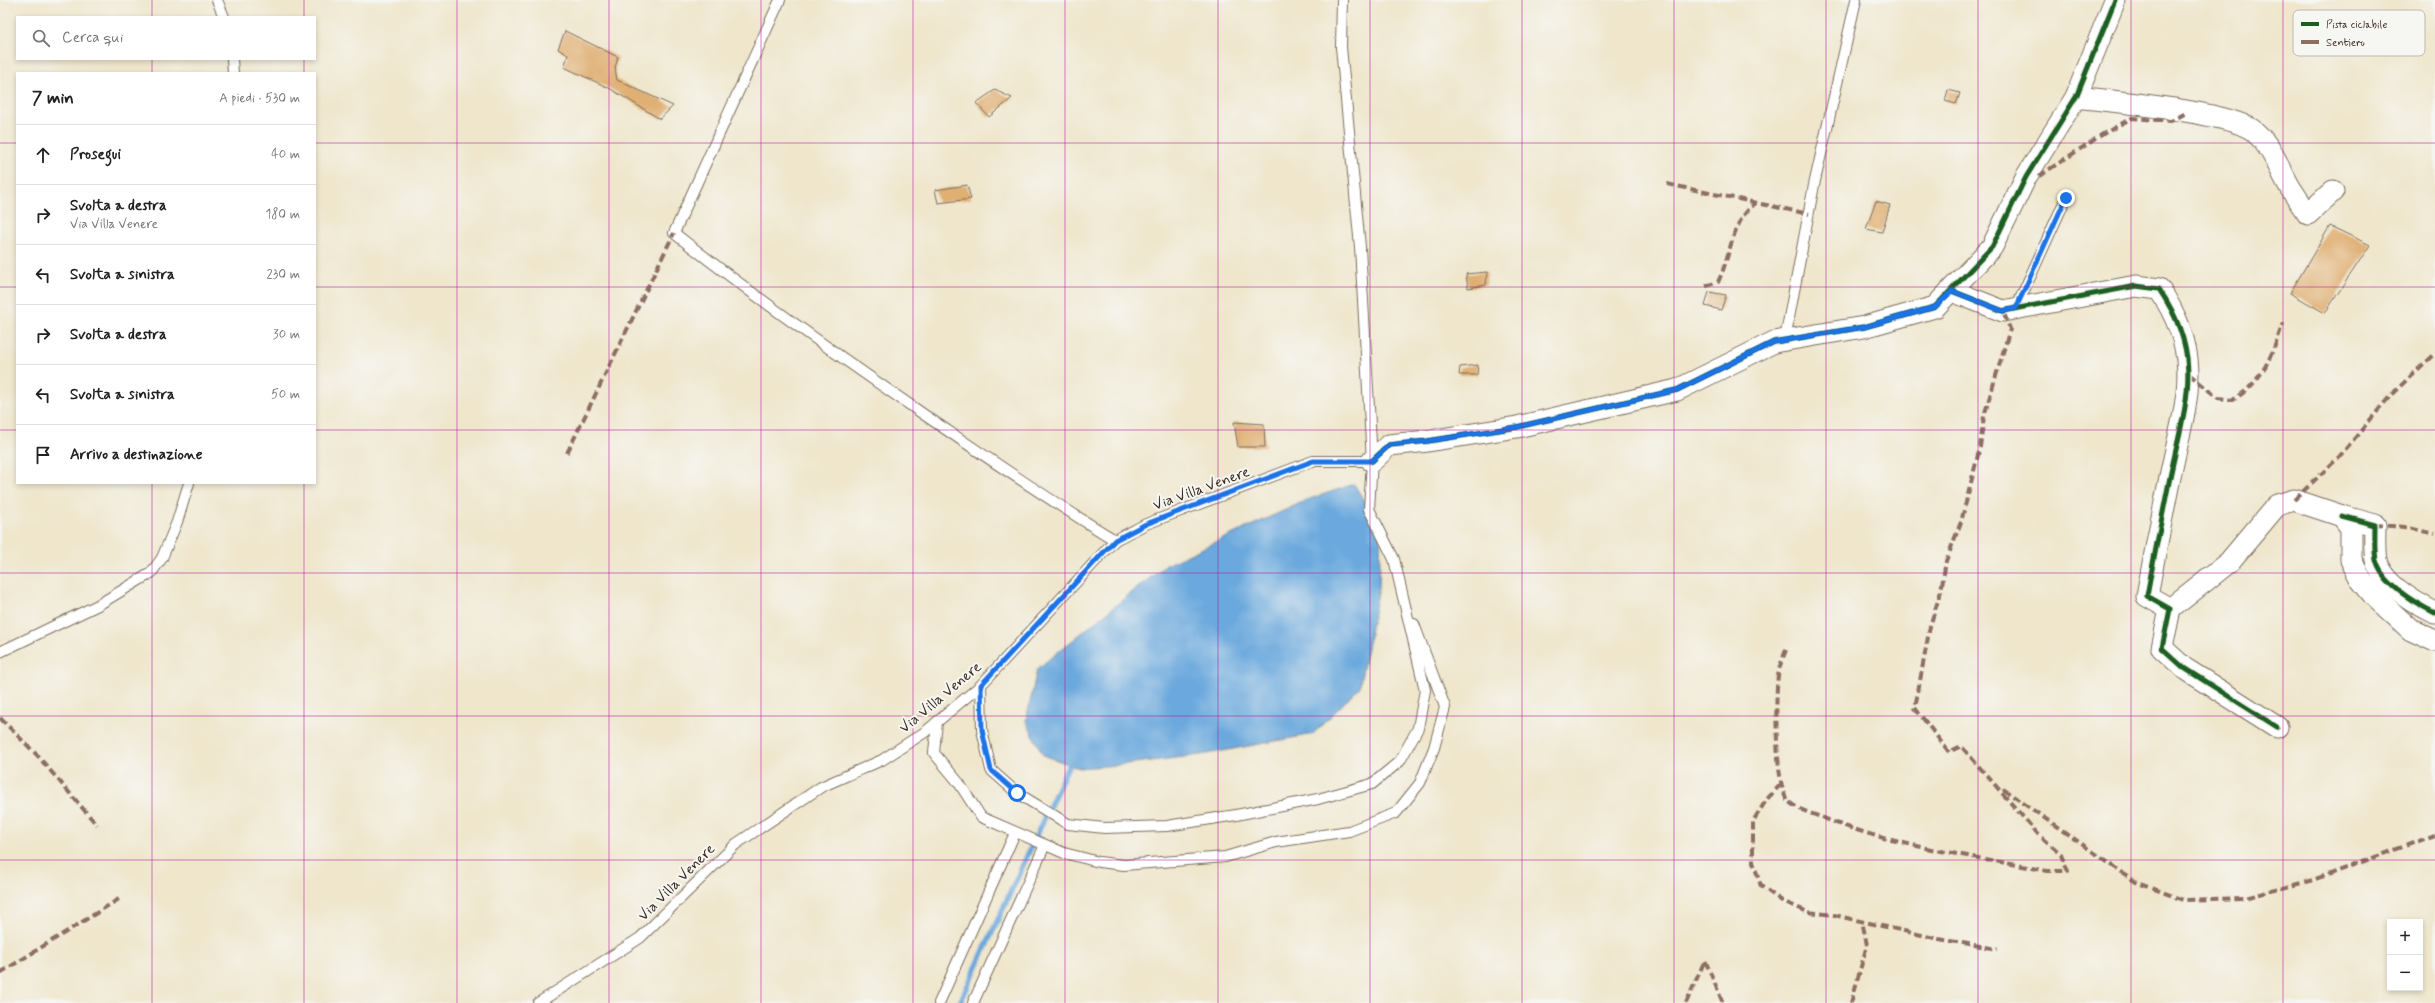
<!DOCTYPE html>
<html lang="it">
<meta charset="utf-8">
<style>
:root{--surface:#fff;--page:#f2f2f2;--text:#222;--muted:#767676;--line:#e0e0e0}
body{margin:0;font-family:Mynerve,sans-serif;background:var(--page);color:var(--text)}
.controls{position:absolute;right:12px;bottom:12px;display:grid;overflow:hidden;border-radius:0px;box-shadow:0 2px 6px #0003}
.controls button{width:36px;height:36px;display:grid;place-items:center;padding:0;border:0;border-bottom:1px solid var(--line);background:var(--surface);color:var(--text);font:20px sans-serif}
.stop{position:absolute;width:12px;height:12px;margin:-9px;border:3px solid #1a73e8;border-radius:50%;background:#fff}
.stop.end{background:#1a73e8;border-color:#fff;box-shadow:0 1px 4px #0008}
.list{margin:0;padding:0;list-style:none}
h2{display:flex;justify-content:space-between;align-items:center;height:52px;margin:0;padding:0 16px;font-size:17px}
h2 small{font-size:13px;font-weight:400;color:var(--muted)}
.list li{display:grid;grid-template-columns:26px 1fr auto;gap:12px;align-items:center;box-sizing:border-box;height:60px;padding:0 16px;border-top:1px solid var(--line)}
.list b{display:block;font-size:15px;white-space:nowrap}
.list p{margin:0;font-size:13px;white-space:nowrap;color:var(--muted)}
.list em{font-size:13px;font-style:normal;color:var(--muted)}
.icon{flex:none;width:22px;height:22px;fill:none;stroke:currentColor;stroke-width:2;stroke-linecap:round;stroke-linejoin:round}
.map{position:relative;flex:none;width:2435px;height:1003px;overflow:hidden}
.search{position:absolute;background:var(--surface);box-shadow:0 2px 6px #0003;left:16px;top:16px;width:300px;height:44px;display:flex;align-items:center;gap:10px;box-sizing:border-box;padding:0 14px;border-radius:0px;color:var(--muted);font-size:15px}
.panel{position:absolute;background:var(--surface);box-shadow:0 2px 6px #0003;left:16px;top:72px;width:300px;height:412px;border-radius:0px}
.map>svg:first-child{display:block}
</style>
<div class="map">
<svg width="2435" height="1003" viewBox="0 0 2435 1003">
<rect width="100%" height="100%" fill="#f6f6f2"/>
<filter id="ink" filterUnits="userSpaceOnUse"><feTurbulence type="fractalNoise" baseFrequency=".025" numOctaves="2"/><feDisplacementMap in="SourceGraphic" scale="8" xChannelSelector="R" yChannelSelector="G"/><feConvolveMatrix kernelMatrix="1 2 1 2 8 2 1 2 1" color-interpolation-filters="sRGB"/></filter>
<filter id="wash" filterUnits="userSpaceOnUse"><feTurbulence type="fractalNoise" baseFrequency=".012" numOctaves="4" result="noise"/><feDisplacementMap in="SourceGraphic" scale="16" xChannelSelector="R" yChannelSelector="G"/><feGaussianBlur stdDeviation="0.9" result="paint"/><feColorMatrix in="noise" values="0 0 0 0 0 0 0 0 0 0 0 0 0 0 0 0 0 1.4 0 .05"/><feComposite in="paint" operator="in"/></filter>
<g filter="url(#wash)">
<rect width="100%" height="100%" fill="#efe6cc"/>
<polygon fill="#6ba8dd" stroke="#53697e" points="1354,484 1381,530 1379,588 1359,688 1313,734 1201,755 1118,765 1079,768 1043,755 1026,721 1037,669 1166,565 1307,500"/>
<g fill="none" stroke-linecap="round" stroke-linejoin="round">
<polyline stroke="#6ba8dd" stroke-width="5.5" points="960,1003 1069,764"/>
</g>
<g id="blocks">
<g fill="#e0af72">
<polygon points="565,31 618,57 615,68 617,80 673,106 660,119 609,88 564,67 568,55 558,49"/>
<polygon points="995,90 1012,98 989,117 976,103"/>
<polygon points="1948,90 1960,93 1956,104 1945,101"/>
<polygon points="967,185 971,199 938,203 935,190"/>
<polygon points="1876,201 1890,205 1882,232 1866,229"/>
<polygon points="2330,226 2370,245 2325,313 2290,293"/>
<polygon points="1487,272 1486,285 1468,288 1466,274"/>
<polygon points="1709,292 1726,295 1721,310 1705,306"/>
<polygon points="1478,365 1477,375 1459,375 1460,367"/>
<polygon points="1234,422 1264,424 1265,447 1238,447"/>
</g>
</g>
</g>
<g filter="url(#ink)">
<use href="#blocks" fill-opacity="0" stroke="#7a6c5b" stroke-width="1"/>
<g fill="none" stroke-linecap="round" stroke-linejoin="round">
<g stroke="#7a6c5b" stroke-width="12">
<g id="lane">
<polyline points="217,0 224,17"/>
<path d="M780 0 674 233C756 298 840 357 926 416 988 458 1050 501 1115 540"/>
<polyline points="232,59 233,73"/>
<polyline points="2016,308 2066,198"/>
<polyline points="1785,339 1814,185 1856,0"/>
<polyline points="0,652 98,605 151,573 162,558 177,522 189,483"/>
<polyline points="981,685 982,730 991,770 1017,793 1068,824 1104,828 1167,826 1236,815 1318,799 1372,784 1400,761 1418,728 1425,690 1394,559 1369,509 1372,461 1360,247 1341,47 1342,0"/>
<polyline points="937,722 934,753 959,783 981,817 1064,853 1099,862 1124,865 1225,857 1276,842 1349,831 1396,813 1420,783 1434,748 1445,707 1414,624"/>
<polyline points="538,1003 640,938 736,844 821,787 882,760 925,732 981,685 1115,540 1146,524 1313,461 1372,461"/>
<polyline points="939,1003 1015,833"/>
<polyline points="973,1003 1045,845"/>
</g>
</g>
<g stroke="#7a6c5b" stroke-width="23">
<g id="street">
<path d="M2076 97C2110 101 2234 112 2255 132 2273 148 2279 169 2291 189 2296 197 2302 206 2308 214L2333 191"/>
<path d="M1952 291 2003 311 2136 286 2159 289C2206 358 2185 404 2170 477 2162 517 2154 557 2147 596L2170 609 2162 648 2184 668 2277 727"/>
<polyline points="1372,461 1389,445 1428,441 1517,427 1677,390 1774,342 1864,327 1935,307 1992,247 2026,177 2076,97 2115,0"/>
<path d="M2342 516 2375 525C2375 536 2374 549 2376 560 2381 583 2415 603 2435 613"/>
<polyline points="2170,609 2229,562 2277,505 2294,500 2342,516 2351,528 2351,560 2361,580 2374,596 2411,630 2435,641"/>
</g>
</g>
<use href="#lane" stroke="#fff" stroke-width="10"/>
<use href="#street" stroke="#fff" stroke-width="21"/>
<g stroke="#8d6e63" stroke-width="4" stroke-dasharray="8 4" stroke-linecap="butt">
<polyline points="2039,176 2103,134 2132,118 2171,121 2188,112"/>
<polyline points="1667,184 1809,214"/>
<path d="M1706 286 1718 282C1731 256 1731 221 1756 203"/>
<path d="M2189 374 2218 398 2233 400C2263 382 2272 355 2283 323"/>
<polyline points="567,453 674,233"/>
<polyline points="2294,500 2339,457 2391,395 2435,353"/>
<polyline points="2375,525 2405,527 2435,534"/>
<path d="M1786 650C1783 658 1779 667 1778 676 1775 695 1775 788 1788 801 1796 809 1810 813 1821 817 1893 847 1971 855 2047 871H2068L2061 854 2037 833 1961 746 1949 752 1915 708 1930 626 1941 591 1946 561 1961 522 1980 447 1984 416 2010 329 2003 311"/>
<polyline points="0,718 37,755 97,825"/>
<polyline points="1781,784 1767,799 1753,821 1753,862 1761,886 1782,901 1808,912 1834,915 1939,939 1998,949"/>
<polyline points="2003,789 2136,882 2183,900 2244,898 2313,880 2435,835"/>
<polyline points="0,973 119,899"/>
<polyline points="1686,1003 1705,960 1723,1003"/>
<polyline points="1851,1003 1867,945 1862,921"/>
</g>
<g stroke="#f6f6f2" stroke-width="8">
<g id="cycleway">
<path d="M1952 291 2003 311 2136 286 2159 289C2206 358 2185 404 2170 477 2162 517 2154 557 2147 596L2170 609 2162 648 2184 668 2277 727"/>
<polyline points="1372,461 1389,445 1428,441 1517,427 1677,390 1774,342 1864,327 1935,307 1992,247 2026,177 2076,97 2115,0"/>
<path d="M2342 516 2375 525C2375 536 2374 549 2376 560 2381 583 2415 603 2435 613"/>
</g>
</g>
<use href="#cycleway" stroke="#1b5e20" stroke-width="5"/>
</g>
</g>
<g fill="none" stroke-linecap="round" stroke-linejoin="round" filter="url(#ink)">
<polyline stroke="#1a73e8" stroke-width="5" points="1017,793 991,770 982,730 981,685 1115,540 1146,524 1313,461 1372,461 1389,445 1428,441 1517,427 1677,390 1774,342 1864,327 1935,307 1952,291 2003,311 2016,308 2066,198"/>
</g>
<path fill="none" stroke="#b5179e" stroke-width="1" stroke-opacity="0.55" d="M152 0V17M304 0V17M457 0V1003M609 0V1003M761 0V1003M913 0V1003M1065 0V1003M1218 0V1003M1370 0V1003M1522 0V1003M1674 0V1003M1826 0V1003M1978 0V1003M2131 0V1003M2283 0V1003M152 59V73M304 59V73M0 143H17M315 143H2435M0 287H17M315 287H2435M0 430H17M315 430H2435M152 483V1003M304 483V1003M0 573H2435M0 716H2435M0 860H2435"/>
<g text-anchor="middle" stroke-width="4" stroke-linejoin="round" paint-order="stroke">
<g font-size="15" fill="#3b2a1e" stroke="#f6f6f2">
<text transform="translate(1201 488) rotate(-20)" y="5">Via Villa Venere</text>
<text transform="translate(940 697) rotate(-40)" y="5">Via Villa Venere</text>
<text transform="translate(676 882) rotate(-45)" y="5">Via Villa Venere</text>
</g>
</g>
<rect x="2293" y="10" width="132" height="46" rx="6" fill="#f6f6f2" stroke="#beb9b2" stroke-width="1"/>
<rect x="2301" y="22" width="18" height="4" fill="#1b5e20"/>
<rect x="2301" y="40" width="18" height="4" fill="#8d6e63"/>
<g font-size="11" fill="#3b2a1e">
<text x="2326" y="28">Pista ciclabile</text>
<text x="2326" y="46">Sentiero</text>
</g>
</svg>
<div class="controls">
<button>+</button>
<button>−</button>
</div>
<div class="stop" style="left:1017px;top:793px"></div>
<div class="stop end" style="left:2066px;top:198px"></div>
<div class="search"><svg class="icon" aria-label="search" viewBox="0 0 24 24"><circle cx="10" cy="10" r="6"/><path d="M15 15l6 6"/></svg>Cerca qui</div>
<section class="panel">
<h2>7 min<small>A piedi · 530 m</small></h2>
<ul class="list">
<li><svg class="icon" aria-label="ahead" viewBox="0 0 24 24"><path d="M12 20V5M6 11l6-6 6 6"/></svg><div><b>Prosegui</b></div><em>40 m</em></li>
<li><svg class="icon" aria-label="right" viewBox="0 0 24 24"><path d="M7 20v-9h11M14 6l5 5-5 5"/></svg><div><b>Svolta a destra</b><p>Via Villa Venere</p></div><em>180 m</em></li>
<li><svg class="icon" aria-label="left" viewBox="0 0 24 24"><path d="M17 20v-9H6M10 6l-5 5 5 5"/></svg><div><b>Svolta a sinistra</b></div><em>230 m</em></li>
<li><svg class="icon" aria-label="right" viewBox="0 0 24 24"><path d="M7 20v-9h11M14 6l5 5-5 5"/></svg><div><b>Svolta a destra</b></div><em>30 m</em></li>
<li><svg class="icon" aria-label="left" viewBox="0 0 24 24"><path d="M17 20v-9H6M10 6l-5 5 5 5"/></svg><div><b>Svolta a sinistra</b></div><em>50 m</em></li>
<li><svg class="icon" aria-label="arrive" viewBox="0 0 24 24"><path d="M6 21V4h12l-3 4 3 4H6"/></svg><div><b>Arrivo a destinazione</b></div></li>
</ul>
</section>
</div>
